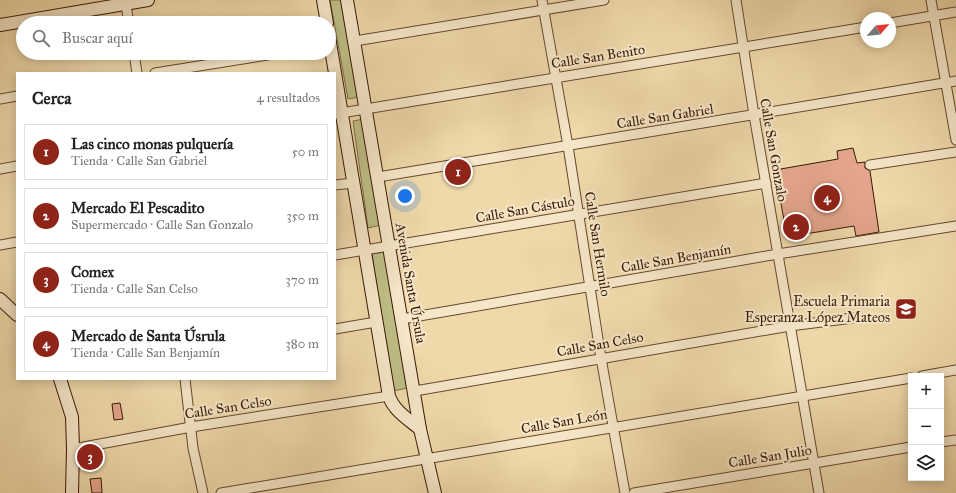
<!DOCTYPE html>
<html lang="es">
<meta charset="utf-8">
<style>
:root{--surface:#fff;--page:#f2f2f2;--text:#222;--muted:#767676;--line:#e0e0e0;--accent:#8f2418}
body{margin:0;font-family:"IM FELL Great Primer",serif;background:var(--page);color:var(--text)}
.controls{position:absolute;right:12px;bottom:12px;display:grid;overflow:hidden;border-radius:0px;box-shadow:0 2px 10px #0003}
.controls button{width:36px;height:36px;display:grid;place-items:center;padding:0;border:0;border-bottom:1px solid var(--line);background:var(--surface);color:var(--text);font:20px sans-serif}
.compass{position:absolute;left:860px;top:12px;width:36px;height:36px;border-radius:50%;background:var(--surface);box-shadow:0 2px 10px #0003;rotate:62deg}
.you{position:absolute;left:405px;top:196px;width:14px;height:14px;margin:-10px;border:3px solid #fff;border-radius:50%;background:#1a73e8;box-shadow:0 0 0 6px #1a73e833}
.badge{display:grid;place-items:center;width:26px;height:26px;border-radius:50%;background:var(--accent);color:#fff;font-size:13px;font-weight:700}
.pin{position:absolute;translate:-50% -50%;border:2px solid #fff;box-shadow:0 1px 4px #0006}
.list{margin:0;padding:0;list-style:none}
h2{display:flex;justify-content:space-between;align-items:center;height:52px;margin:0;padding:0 16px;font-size:17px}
h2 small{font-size:13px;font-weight:400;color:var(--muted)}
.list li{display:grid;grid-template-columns:26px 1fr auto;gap:12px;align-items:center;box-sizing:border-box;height:56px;margin:0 8px 8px;padding:0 8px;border:1px solid var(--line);border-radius:0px}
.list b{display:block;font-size:15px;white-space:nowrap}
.list p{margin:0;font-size:13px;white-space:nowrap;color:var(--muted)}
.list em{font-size:13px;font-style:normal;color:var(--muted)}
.icon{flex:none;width:22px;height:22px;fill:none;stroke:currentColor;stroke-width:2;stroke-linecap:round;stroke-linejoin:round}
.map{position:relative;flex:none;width:956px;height:493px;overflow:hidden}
.search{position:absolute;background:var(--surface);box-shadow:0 2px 10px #0003;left:16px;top:16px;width:320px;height:44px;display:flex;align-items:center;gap:10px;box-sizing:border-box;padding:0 14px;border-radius:22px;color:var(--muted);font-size:15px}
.panel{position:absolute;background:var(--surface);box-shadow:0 2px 10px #0003;left:16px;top:72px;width:320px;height:308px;border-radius:0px}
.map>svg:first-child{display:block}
</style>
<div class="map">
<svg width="956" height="493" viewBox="0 0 956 493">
<rect width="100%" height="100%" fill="#efd9ab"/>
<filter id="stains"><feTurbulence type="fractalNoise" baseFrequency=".005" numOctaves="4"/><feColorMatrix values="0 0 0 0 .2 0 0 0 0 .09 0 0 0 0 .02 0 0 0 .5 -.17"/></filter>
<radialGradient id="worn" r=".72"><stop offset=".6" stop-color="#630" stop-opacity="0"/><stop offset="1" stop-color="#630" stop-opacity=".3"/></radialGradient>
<g fill="#bebe86" stroke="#7c6c45">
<polygon points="330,0 343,0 359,97 348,99"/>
<polygon points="364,119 381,225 368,228 353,121"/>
<polygon points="385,252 407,388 393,391 372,254"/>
</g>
<g fill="#e4a58c" stroke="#391904">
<polygon points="853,148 857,163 865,162 865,168 870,171 879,232 856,236 854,226 787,237 775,170 838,159 837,151"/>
<polygon points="120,403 123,419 114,420 112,404"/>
<polygon points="101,478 102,493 92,493 90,479"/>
</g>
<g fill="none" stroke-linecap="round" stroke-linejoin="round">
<g stroke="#66492e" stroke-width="11">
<g id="street">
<polyline points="125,0 129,23"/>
<polyline points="542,0 568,146 601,358 625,493"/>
<polyline points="736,0 754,115 819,493"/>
<polyline points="931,0 956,140"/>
<polyline points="890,23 956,12"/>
<polyline points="355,41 604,0"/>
<polyline points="134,53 137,73"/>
<polyline points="155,73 280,53"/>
<polyline points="0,99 17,96"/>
<polyline points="335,114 866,27"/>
<polyline points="870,165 956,152"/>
<polyline points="0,169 17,166"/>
<polyline points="378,177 956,81"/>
<polyline points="335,185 353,183"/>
<polyline points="0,245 17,242"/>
<polyline points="335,255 766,183"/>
<polyline points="402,319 778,254 956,226"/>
<polyline points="335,329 376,322"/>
<polyline points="922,376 956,370"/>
<polyline points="185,379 193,448 203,493"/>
<polyline points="415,391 790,326 853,318"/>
<polyline points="941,442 956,440"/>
<polyline points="73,449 191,427 389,396"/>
<polyline points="221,493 911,378"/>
<polyline points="634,493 911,447"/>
</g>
</g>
<g stroke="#391904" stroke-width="14">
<g id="secondary">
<polyline points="323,0 327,23"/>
<polyline points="347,0 420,429 435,493"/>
<polyline points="0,25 148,0"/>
<path d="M329 37 389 396C394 411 408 419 420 429"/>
<polyline points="0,299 17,315"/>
<polyline points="60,379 72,417 73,449 72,493"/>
</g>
</g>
<use href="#street" stroke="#f5e6c8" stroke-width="9"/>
<use href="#secondary" stroke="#f5e6c8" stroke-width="12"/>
</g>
<defs>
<g id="school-square" transform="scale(1.15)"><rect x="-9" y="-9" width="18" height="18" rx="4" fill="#8f2418" stroke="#f5e6c8"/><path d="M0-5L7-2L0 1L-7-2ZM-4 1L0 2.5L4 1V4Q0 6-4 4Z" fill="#fff"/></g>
</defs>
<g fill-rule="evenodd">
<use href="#school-square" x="906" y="309"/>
</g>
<g text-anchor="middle" stroke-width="4" stroke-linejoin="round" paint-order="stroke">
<g font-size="14" fill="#391904" stroke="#f5e6c8">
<text transform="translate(598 56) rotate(-9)" y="5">Calle San Benito</text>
<text transform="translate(665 116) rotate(-9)" y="5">Calle San Gabriel</text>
<text transform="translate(774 150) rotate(80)" y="5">Calle San Gonzalo</text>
<text transform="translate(525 209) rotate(-10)" y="5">Calle San Cástulo</text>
<text transform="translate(598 244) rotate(81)" y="5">Calle San Hermilo</text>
<text transform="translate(676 258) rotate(-10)" y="5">Calle San Benjamín</text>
<text transform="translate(411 283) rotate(80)" y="5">Avenida Santa Úrsula</text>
<text transform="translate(600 344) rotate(-10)" y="5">Calle San Celso</text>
<text transform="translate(228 407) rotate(-9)" y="5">Calle San Celso</text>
<text transform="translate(564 421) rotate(-10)" y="5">Calle San León</text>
<text transform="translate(770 456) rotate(-9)" y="5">Calle San Julio</text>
</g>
<g font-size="14" fill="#391904" stroke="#f5e6c8" text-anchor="end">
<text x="890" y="306">Escuela Primaria<tspan x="890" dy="16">Esperanza López Mateos</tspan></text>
</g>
</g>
<rect width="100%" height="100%" filter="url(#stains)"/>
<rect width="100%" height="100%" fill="url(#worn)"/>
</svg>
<div class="controls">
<button>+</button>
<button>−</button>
<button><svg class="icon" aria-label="layers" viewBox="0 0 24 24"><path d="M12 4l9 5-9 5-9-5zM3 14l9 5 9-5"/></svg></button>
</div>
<svg class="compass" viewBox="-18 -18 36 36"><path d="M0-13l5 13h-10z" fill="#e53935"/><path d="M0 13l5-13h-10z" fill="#767676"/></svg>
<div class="you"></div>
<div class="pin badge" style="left:458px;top:172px">1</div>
<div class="pin badge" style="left:796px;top:227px">2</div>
<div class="pin badge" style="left:90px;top:457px">3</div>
<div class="pin badge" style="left:827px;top:198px">4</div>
<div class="search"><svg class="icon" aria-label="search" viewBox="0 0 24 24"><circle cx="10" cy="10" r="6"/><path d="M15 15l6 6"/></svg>Buscar aquí</div>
<section class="panel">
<h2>Cerca<small>4 resultados</small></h2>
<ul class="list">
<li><span class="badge">1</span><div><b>Las cinco monas pulquería</b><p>Tienda · Calle San Gabriel</p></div><em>50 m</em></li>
<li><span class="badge">2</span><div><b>Mercado El Pescadito</b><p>Supermercado · Calle San Gonzalo</p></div><em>350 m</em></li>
<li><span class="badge">3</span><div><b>Comex</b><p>Tienda · Calle San Celso</p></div><em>370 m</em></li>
<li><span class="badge">4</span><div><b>Mercado de Santa Úsrula</b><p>Tienda · Calle San Benjamín</p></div><em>380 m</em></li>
</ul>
</section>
</div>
